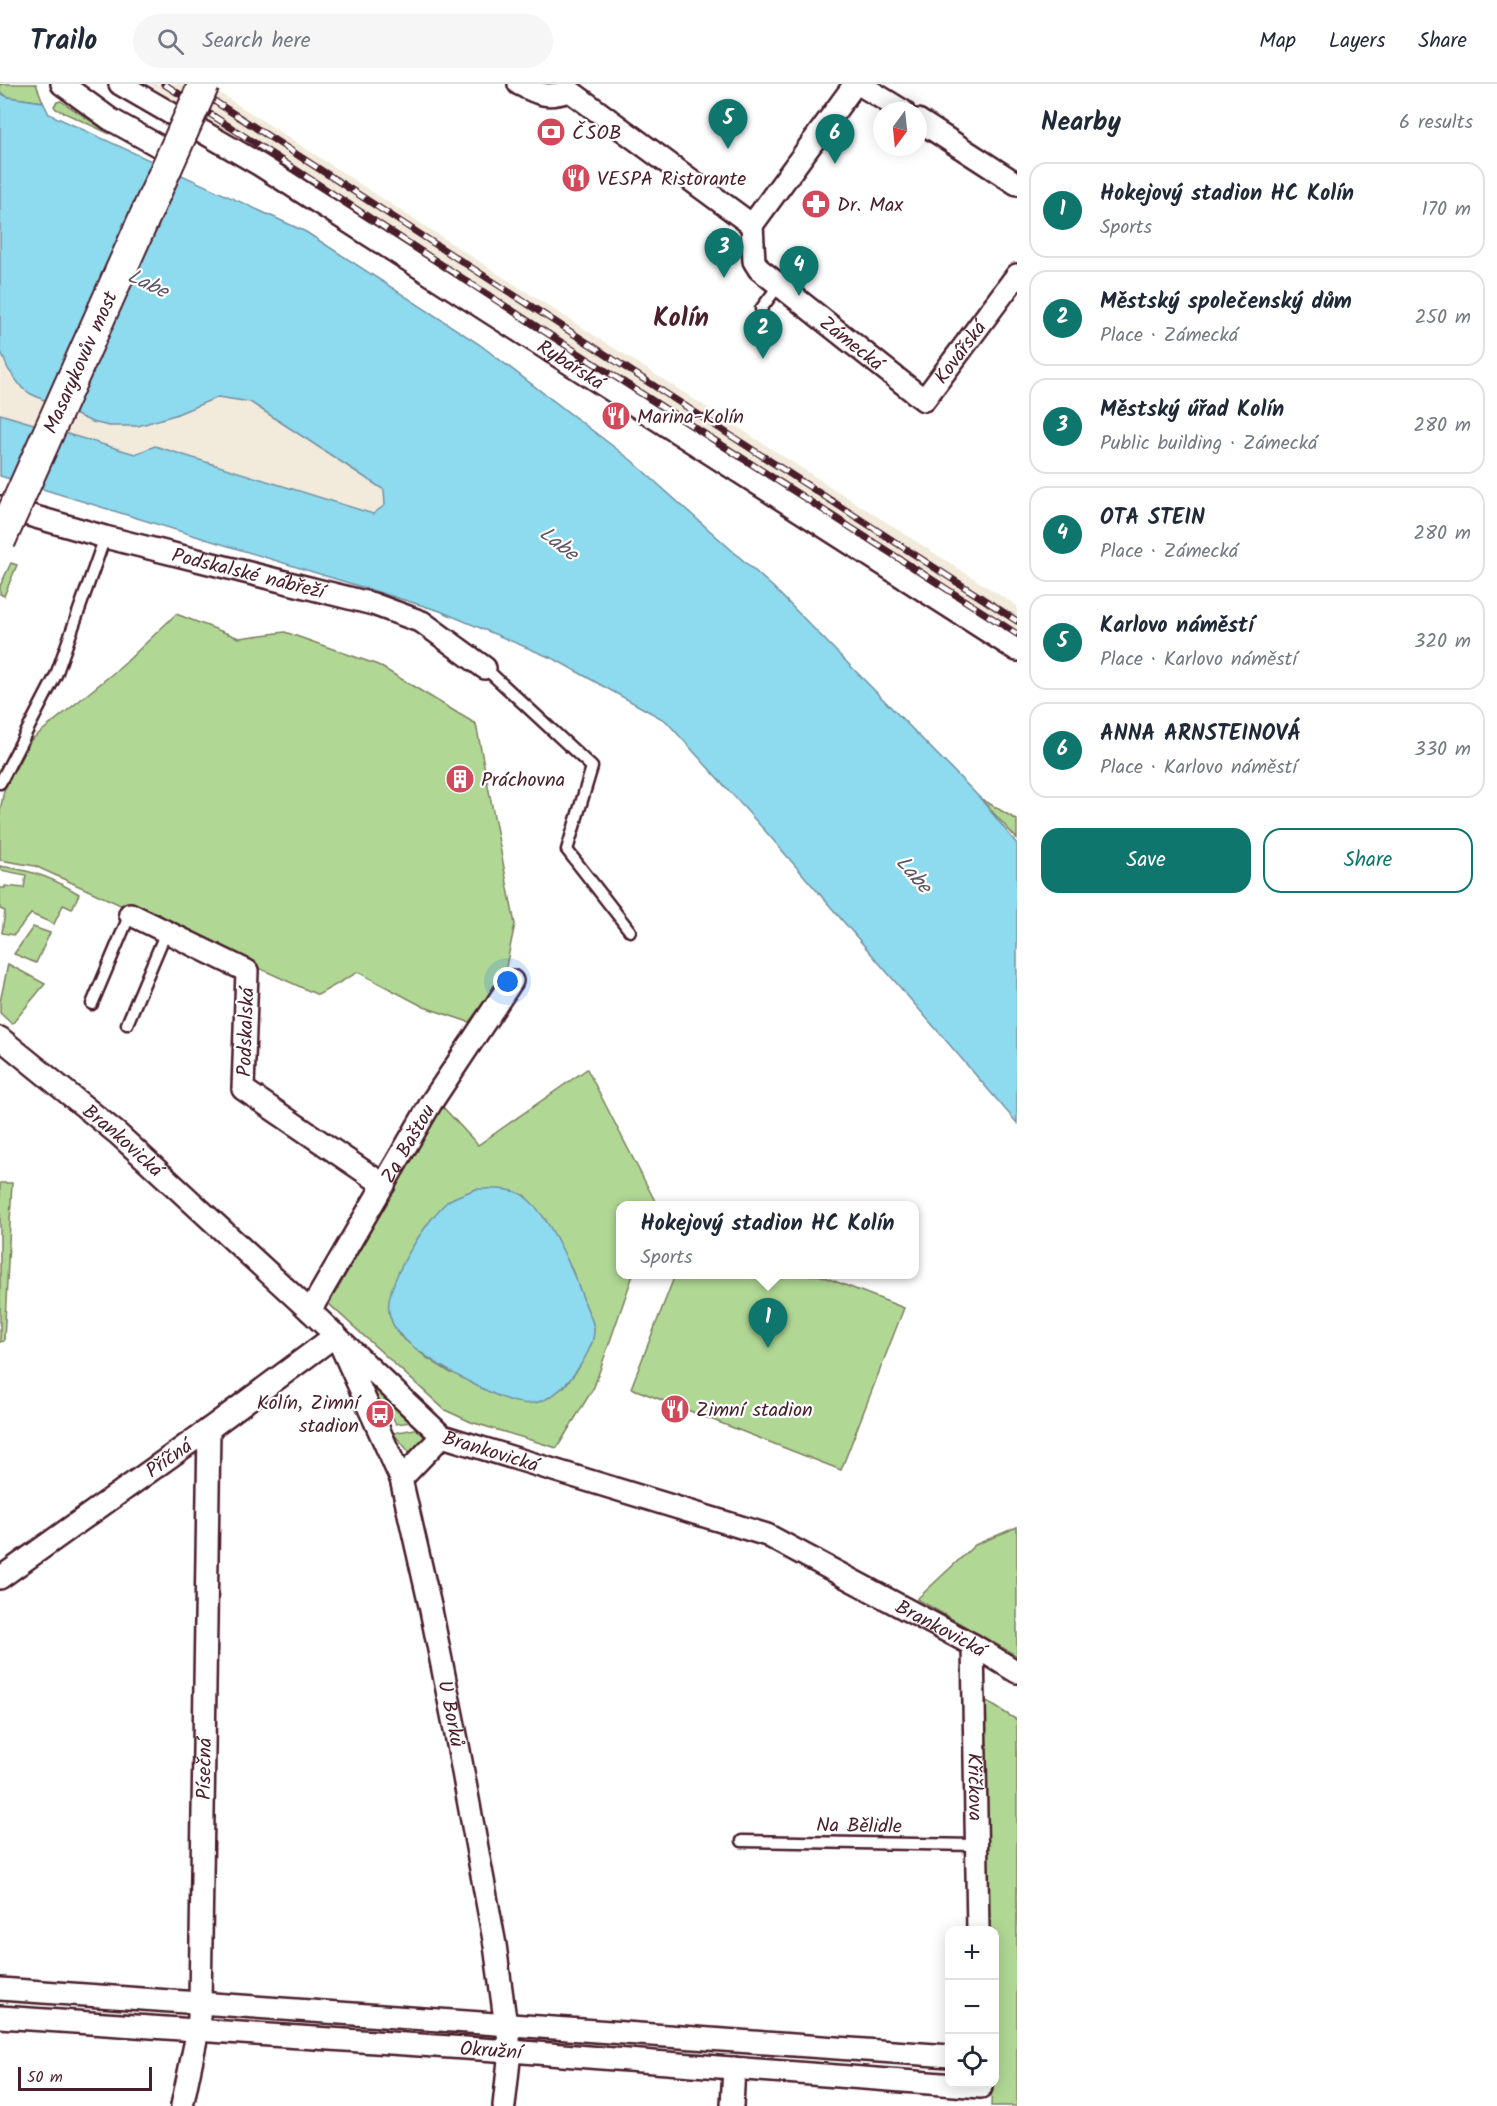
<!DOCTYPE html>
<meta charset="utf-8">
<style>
:root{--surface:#fff;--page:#f6f6f7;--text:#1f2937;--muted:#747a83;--line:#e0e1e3;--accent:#0f766e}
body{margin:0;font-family:Kalam,sans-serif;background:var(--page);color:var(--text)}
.controls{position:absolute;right:18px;bottom:18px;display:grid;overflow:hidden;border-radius:12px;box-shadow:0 3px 15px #0003}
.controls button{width:54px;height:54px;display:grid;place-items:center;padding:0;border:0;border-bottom:2px solid var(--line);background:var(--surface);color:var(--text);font:30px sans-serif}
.compass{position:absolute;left:873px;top:18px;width:54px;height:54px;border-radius:50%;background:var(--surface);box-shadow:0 3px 15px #0003;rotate:195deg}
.scale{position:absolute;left:18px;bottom:15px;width:134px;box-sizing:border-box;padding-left:6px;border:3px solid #4a1f2b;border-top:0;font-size:16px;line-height:21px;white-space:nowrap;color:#4a1f2b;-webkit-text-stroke:4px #fff;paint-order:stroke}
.you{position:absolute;left:508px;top:898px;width:21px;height:21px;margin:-15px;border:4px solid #fff;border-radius:50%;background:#1a73e8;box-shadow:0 0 0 9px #1a73e833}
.badge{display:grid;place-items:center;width:39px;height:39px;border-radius:50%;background:var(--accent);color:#fff;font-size:20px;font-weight:700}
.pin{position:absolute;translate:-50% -50px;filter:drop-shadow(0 2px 3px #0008)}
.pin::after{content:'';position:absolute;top:32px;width:21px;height:18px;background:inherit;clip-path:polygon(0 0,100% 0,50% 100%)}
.popup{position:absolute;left:616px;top:1117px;width:303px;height:78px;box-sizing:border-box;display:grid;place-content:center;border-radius:12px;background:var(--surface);filter:drop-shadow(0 2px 4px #0005);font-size:20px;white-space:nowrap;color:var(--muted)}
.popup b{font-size:22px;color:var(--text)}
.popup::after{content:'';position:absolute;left:50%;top:100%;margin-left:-12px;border:12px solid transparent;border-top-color:var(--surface)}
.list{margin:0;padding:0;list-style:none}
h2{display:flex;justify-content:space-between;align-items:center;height:78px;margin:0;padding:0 24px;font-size:26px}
h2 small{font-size:20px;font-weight:400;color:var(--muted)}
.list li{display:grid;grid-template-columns:39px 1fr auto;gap:18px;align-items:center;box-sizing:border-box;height:96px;margin:0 12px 12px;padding:0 12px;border:2px solid var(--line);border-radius:18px}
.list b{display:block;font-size:22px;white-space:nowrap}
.list p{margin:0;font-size:20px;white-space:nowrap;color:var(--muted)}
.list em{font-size:20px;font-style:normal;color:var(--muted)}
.actions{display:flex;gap:12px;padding:18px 24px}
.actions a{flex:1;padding:14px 0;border:2px solid var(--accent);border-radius:18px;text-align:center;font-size:21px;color:var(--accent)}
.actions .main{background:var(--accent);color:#fff}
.icon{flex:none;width:33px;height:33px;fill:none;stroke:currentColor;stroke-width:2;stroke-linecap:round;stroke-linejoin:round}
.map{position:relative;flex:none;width:1017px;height:2022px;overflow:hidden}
header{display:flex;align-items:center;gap:36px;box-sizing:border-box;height:84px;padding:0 30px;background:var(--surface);border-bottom:2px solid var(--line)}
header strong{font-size:28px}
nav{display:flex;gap:33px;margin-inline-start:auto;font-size:21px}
.search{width:420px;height:54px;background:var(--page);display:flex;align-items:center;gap:15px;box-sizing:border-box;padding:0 21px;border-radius:33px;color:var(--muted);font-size:22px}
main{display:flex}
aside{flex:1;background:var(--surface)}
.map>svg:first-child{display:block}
</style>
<header>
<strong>Trailo</strong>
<div class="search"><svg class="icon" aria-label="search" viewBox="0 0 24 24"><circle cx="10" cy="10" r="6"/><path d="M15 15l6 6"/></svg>Search here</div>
<nav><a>Map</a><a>Layers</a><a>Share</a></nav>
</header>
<main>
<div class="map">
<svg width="1017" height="2022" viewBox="0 0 1017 2022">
<rect width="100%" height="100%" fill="#fff"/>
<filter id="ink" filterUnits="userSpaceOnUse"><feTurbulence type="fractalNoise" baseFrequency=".0167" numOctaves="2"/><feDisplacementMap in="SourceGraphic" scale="12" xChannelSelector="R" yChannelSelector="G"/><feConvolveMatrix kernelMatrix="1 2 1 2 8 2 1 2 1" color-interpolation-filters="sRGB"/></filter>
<g filter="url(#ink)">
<g fill="#f2ebdc">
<polygon points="149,0 206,0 511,198 1017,522 1017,563"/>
<polygon points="0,265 8,285 16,298 31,310 149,340 175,331 218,313 250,318 384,406 385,421 373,430 155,362 135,370 0,330"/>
</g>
<g fill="#b0d894" stroke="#7d7c60" stroke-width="1.5" fill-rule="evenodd">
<polygon points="0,0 36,0 43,18 8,13 0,9"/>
<polygon points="61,17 110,50 56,25 54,22 57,18"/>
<polygon points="11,479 17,481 4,512 0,510 0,502"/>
<polygon points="176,530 239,554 285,548 378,581 476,640 515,840 504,892 469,938 424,923 358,888 318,911 35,782 0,776 0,727 4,706 31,656 122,582"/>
<polygon points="980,714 1017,736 1017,755"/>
<path d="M0 782C33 787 51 793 79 810L72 825 63 821 54 840 31 830 14 851 2 849 5 827 0 825V804H5V802L24 804 26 791 0 786Z"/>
<polygon points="33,843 50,849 36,879 14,870"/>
<polygon points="8,880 45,900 12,940 0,929 0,918"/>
<path d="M587 985 657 1121 621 1122V1190L633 1191 594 1303 557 1364 471 1338 445 1326 329 1220 442 1022 478 1061ZM524 1111 545 1135 572 1186 594 1243 592 1258 578 1285 564 1303 451 1289 427 1274 399 1251 389 1229Z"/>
<polygon points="0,1099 12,1099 4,1257 0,1258"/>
<polygon points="675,1191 819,1191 904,1224 841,1386 631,1304"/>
<polygon points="374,1307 381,1308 412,1338 396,1340 391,1330 387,1332"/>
<polygon points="420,1344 425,1348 424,1356 410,1369 393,1349"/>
<polygon points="1017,1443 1017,1572 917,1515 975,1461"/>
<polygon points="986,1617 1017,1636 1017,2022 991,2022 992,2000 994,2000 994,1846 989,1846 986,1775"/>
</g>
<g fill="#8edaee" stroke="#738fa0" stroke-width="1.5">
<polygon points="0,9 8,13 43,18 49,30 306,148 479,260 631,376 774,504 980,714 1017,760 1017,1039 767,749 666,637 556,576 440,527 0,392 0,330 135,370 155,362 373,430 385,421 384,406 250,318 218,313 175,331 138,342 109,342 92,338 31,310 22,304 8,285 0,265"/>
<path d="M476 1105C490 1105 512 1103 524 1112 551 1132 575 1192 586 1222 589 1229 593 1237 594 1244 595 1260 582 1280 572 1293 539 1334 513 1320 473 1300 452 1289 433 1278 415 1264 402 1254 392 1245 389 1228 384 1201 426 1136 447 1118 454 1112 467 1109 476 1105Z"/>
</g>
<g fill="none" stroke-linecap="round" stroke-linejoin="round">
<g stroke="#4a1f2b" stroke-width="15">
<g id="lane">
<polyline points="761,225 779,201"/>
<polyline points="485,584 592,683 567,766 630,847"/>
<polyline points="0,699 56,591 105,453"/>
<polyline points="92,920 130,830"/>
<polyline points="127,940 166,848"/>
<polyline points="742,1757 976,1761"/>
</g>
</g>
<g stroke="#4a1f2b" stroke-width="26">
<g id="street">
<polyline points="62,0 110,35 173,70"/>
<path id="s1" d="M120 0 260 81 1017 566"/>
<path d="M519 0C540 11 547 14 570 7"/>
<polyline points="859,0 903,27"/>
<polyline points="570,7 752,141 855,0"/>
<polyline points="918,36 1017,100"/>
<path id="s2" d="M752 141 754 177 759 185 924 316 1017 191"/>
<path id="s3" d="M1 423 105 453 373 520 422 538 485 584"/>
<polyline points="130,830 247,887 243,1005 384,1101"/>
<path id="s4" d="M0 954 118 1050 310 1227 442 1352 767 1451 973 1561 1017 1588"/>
<path id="s5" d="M310 1227 431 1019 512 897"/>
<path id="s6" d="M340 1260 401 1395 431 1526 458 1661 495 1861 504 1928 509 1955 510 1967 504 2022"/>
<polyline points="401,1395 442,1352"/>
<path id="s7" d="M0 1494 209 1345 336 1251"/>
<path id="s8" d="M973 1561 978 1846"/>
<polyline points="0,1905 950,1972"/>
<path id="s9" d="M0 1933 510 1967 981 2003V2000"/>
<path id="s10" d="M182 2022 198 1946 200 1919 209 1345"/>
<polyline points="732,2022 734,1984"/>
</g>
</g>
<use href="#lane" stroke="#fff" stroke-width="10"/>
<use href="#street" stroke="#fff" stroke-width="21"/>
<g stroke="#4a1f2b" stroke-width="7">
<g id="rail">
<polyline points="164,0 539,244 1017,550"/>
<polyline points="188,0 1017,537"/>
</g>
</g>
<use href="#rail" stroke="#fff" stroke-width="4.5" stroke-dasharray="14" stroke-linecap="butt"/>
<g stroke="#4a1f2b" stroke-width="34" stroke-linecap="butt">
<g id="secondary-bridge">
<path id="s11" d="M0 457 204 0"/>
</g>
</g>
<use href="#secondary-bridge" stroke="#fff" stroke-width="30"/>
</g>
</g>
<defs>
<g id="bank-disc" transform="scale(1.5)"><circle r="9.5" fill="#d1495b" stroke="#fff"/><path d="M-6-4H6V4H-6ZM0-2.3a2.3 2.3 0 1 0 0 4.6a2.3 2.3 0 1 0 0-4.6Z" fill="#fff"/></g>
<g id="restaurant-disc" transform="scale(1.5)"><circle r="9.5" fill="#d1495b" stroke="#fff"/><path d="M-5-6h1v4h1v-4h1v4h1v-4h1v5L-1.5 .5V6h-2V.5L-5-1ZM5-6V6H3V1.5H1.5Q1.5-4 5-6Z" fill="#fff"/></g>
<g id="pharmacy-disc" transform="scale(1.5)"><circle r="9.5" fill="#d1495b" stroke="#fff"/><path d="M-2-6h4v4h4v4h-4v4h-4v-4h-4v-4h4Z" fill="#fff"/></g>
<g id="building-disc" transform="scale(1.5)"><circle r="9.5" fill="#d1495b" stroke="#fff"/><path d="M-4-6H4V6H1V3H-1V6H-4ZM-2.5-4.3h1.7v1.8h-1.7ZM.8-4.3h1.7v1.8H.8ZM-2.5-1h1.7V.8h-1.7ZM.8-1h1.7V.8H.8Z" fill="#fff"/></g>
<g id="bus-disc" transform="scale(1.5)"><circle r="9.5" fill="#d1495b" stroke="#fff"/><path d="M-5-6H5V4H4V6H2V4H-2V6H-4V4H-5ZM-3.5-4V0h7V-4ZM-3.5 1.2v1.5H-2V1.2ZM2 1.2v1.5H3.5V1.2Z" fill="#fff"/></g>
</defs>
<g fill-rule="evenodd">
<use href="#bank-disc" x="551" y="48"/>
<use href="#restaurant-disc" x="576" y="94"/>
<use href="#pharmacy-disc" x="816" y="120"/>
<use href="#restaurant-disc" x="616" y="332"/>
<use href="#building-disc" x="460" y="695"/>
<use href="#restaurant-disc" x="675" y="1325"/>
<use href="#bus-disc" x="380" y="1330"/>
</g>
<g text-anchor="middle" stroke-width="4.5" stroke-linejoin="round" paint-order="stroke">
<g font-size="20" fill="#4a1f2b" stroke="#fff" text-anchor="start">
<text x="572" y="55">ČSOB</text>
<text x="597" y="101">VESPA Ristorante</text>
<text x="837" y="127">Dr. Max</text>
<text x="637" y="339">Marina-Kolín</text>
<text x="481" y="702">Práchovna</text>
<text x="359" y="1325" text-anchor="end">Kolín, Zimní<tspan x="359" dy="23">stadion</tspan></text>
<text x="696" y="1332">Zimní stadion</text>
</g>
<g font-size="20" fill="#4a1f2b" stroke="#fff">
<text dy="7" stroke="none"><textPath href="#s2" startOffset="164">Zámecká</textPath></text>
<text dy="7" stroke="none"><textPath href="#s2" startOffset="316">Kovářská</textPath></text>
<text dy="7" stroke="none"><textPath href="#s11" startOffset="196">Masarykovův most</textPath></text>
<text dy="7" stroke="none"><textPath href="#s1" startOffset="531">Rybářská</textPath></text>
<text dy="7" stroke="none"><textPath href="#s3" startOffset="256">Podskalské nábřeží</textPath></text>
<text transform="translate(245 948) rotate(-88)" y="7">Podskalská</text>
<text dy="7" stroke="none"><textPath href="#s4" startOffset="160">Brankovická</textPath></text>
<text dy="7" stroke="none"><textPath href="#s5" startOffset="194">Za Baštou</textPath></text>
<text dy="7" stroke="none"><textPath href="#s4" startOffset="646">Brankovická</textPath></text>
<text dy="7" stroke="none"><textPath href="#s7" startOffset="207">Příčná</textPath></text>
<text dy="7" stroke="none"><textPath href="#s4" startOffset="1132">Brankovická</textPath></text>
<text dy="7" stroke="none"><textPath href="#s6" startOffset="388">U Borků</textPath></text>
<text dy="7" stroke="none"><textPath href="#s10" startOffset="339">Písečná</textPath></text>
<text dy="7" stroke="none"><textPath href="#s8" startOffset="142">Křičkova</textPath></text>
<text transform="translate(859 1741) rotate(1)" y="7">Na Bělidle</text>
<text dy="7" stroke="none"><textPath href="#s9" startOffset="492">Okružní</textPath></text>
</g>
<g font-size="21" font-style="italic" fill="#5e5766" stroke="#fff">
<text transform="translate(148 199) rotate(26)" y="7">Labe</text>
<text transform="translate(559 459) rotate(38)" y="7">Labe</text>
<text transform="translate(914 790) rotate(49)" y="7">Labe</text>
</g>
<g font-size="26" font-weight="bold" fill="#4a1f2b" stroke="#fff">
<text x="681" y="242">Kolín</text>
</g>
</g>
</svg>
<div class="controls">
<button>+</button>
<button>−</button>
<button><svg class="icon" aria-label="locate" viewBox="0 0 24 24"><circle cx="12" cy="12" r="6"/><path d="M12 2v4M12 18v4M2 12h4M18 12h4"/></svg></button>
</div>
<svg class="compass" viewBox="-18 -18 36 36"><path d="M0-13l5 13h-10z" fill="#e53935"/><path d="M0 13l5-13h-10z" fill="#747a83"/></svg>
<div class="scale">50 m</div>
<div class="you"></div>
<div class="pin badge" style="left:768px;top:1264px">1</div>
<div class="popup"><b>Hokejový stadion HC Kolín</b>Sports</div>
<div class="pin badge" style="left:763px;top:275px">2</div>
<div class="pin badge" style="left:724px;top:194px">3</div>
<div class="pin badge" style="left:799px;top:212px">4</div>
<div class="pin badge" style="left:728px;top:65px">5</div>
<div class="pin badge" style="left:835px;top:80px">6</div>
</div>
<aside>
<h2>Nearby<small>6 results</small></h2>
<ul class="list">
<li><span class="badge">1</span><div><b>Hokejový stadion HC Kolín</b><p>Sports</p></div><em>170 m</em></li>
<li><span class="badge">2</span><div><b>Městský společenský dům</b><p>Place · Zámecká</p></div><em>250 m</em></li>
<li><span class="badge">3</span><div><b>Městský úřad Kolín</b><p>Public building · Zámecká</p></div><em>280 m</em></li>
<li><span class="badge">4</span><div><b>OTA STEIN</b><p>Place · Zámecká</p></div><em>280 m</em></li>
<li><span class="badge">5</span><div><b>Karlovo náměstí</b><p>Place · Karlovo náměstí</p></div><em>320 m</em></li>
<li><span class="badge">6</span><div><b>ANNA ARNSTEINOVÁ</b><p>Place · Karlovo náměstí</p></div><em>330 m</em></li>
</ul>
<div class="actions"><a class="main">Save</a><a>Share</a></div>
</aside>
</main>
